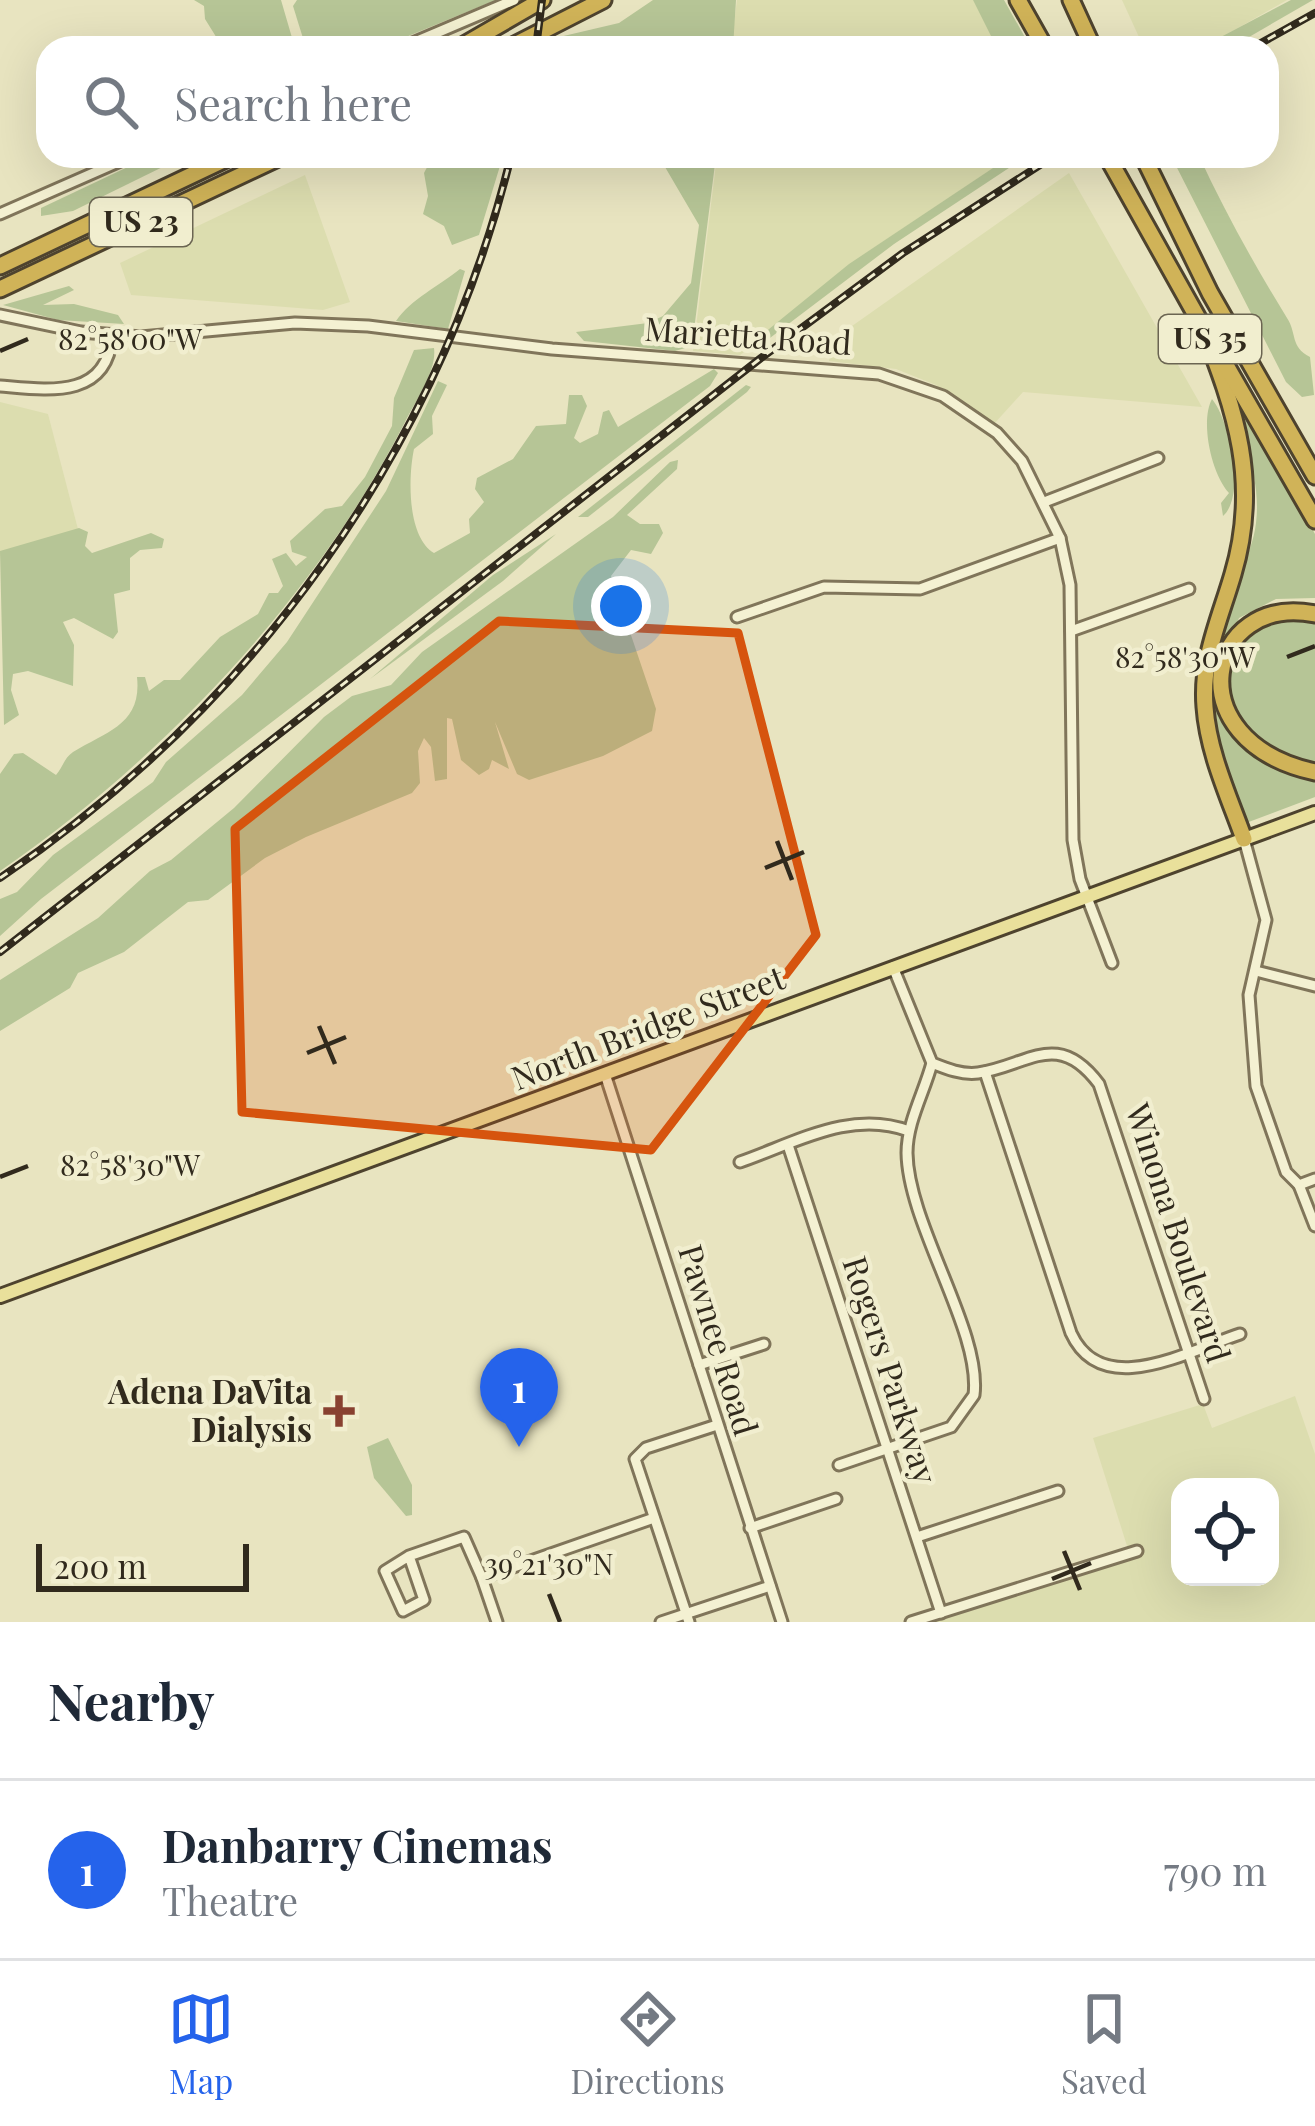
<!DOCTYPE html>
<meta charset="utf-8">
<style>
:root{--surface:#fff;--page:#f6f6f7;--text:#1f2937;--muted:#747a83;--line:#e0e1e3;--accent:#2563eb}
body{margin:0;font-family:"Playfair Display",serif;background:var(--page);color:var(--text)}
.controls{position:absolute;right:36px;bottom:36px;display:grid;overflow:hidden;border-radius:24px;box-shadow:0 12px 48px #0002}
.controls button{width:108px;height:108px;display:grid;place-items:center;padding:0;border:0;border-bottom:3px solid var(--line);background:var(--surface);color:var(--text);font:60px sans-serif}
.scale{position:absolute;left:36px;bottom:30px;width:213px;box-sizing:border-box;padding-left:12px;border:6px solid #312a1d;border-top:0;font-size:33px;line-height:42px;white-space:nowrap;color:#312a1d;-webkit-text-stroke:9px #f1eecf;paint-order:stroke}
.you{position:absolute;left:621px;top:606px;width:42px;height:42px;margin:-30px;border:9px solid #fff;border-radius:50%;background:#1a73e8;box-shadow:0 0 0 18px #1a73e833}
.badge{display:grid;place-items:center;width:78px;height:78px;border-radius:50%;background:var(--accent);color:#fff;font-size:39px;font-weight:700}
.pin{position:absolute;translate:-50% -99px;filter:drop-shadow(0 3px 6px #0008)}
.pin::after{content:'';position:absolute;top:63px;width:42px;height:36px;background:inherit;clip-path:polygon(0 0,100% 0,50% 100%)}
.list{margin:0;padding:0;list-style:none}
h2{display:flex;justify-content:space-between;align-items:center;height:156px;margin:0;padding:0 48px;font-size:51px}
h2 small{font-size:39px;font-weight:400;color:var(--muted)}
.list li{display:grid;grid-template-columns:78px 1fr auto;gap:36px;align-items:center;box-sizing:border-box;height:180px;padding:0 48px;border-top:3px solid var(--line)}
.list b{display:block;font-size:45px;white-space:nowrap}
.list p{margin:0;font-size:39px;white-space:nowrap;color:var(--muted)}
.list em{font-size:39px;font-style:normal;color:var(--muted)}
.icon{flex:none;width:66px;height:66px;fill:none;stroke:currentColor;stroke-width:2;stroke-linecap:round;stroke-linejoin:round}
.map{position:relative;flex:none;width:1315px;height:1622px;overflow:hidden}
.search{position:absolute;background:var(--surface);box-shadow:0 12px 48px #0002;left:36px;right:36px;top:36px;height:132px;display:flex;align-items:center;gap:30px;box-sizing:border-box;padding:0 42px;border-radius:36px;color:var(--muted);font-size:45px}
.sheet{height:336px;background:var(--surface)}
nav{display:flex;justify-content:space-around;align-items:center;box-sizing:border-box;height:168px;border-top:3px solid var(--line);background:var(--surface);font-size:33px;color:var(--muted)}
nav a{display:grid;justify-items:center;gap:6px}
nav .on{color:var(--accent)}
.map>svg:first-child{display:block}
</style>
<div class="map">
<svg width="1315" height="1622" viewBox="0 0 1315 1622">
<rect width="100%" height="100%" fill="#e8e4c0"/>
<g fill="#dcddaf" fill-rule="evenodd">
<polygon points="737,0 975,0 1002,48 731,48"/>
<polygon points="1122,0 1287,0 1203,48 1144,48"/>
<polygon points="717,156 1015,156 740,355 693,351"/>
<polygon points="1069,173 1202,407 1023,392 993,425 936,385 896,369 829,361 835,338"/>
<polygon points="305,175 350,302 323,310 131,295 120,263"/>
<polygon points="0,402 48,414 79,533 0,556"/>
<path d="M1295 1396 1315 1454V1622H926L1128 1549 1093 1438 1203 1404 1212 1428ZM1180 1487H1270V1577H1180Z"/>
</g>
<g fill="#b6c596">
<polygon points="194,0 281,0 295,48 223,48 205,19 204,6"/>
<polygon points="297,0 496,0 401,39 366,48 306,48 293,6"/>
<polygon points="653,0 736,0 733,48 547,48 555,38 619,23"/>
<polygon points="973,0 1004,0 1031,48 997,48"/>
<polygon points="1291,0 1313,0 1230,48 1200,48"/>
<polygon points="151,156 185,156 73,211 41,216 41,208"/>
<polygon points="433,156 503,156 479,235 452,245 444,226 423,214 428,196 424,173"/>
<polygon points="676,156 716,156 692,346 675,351 584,341 576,332 648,323 663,316 691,283 699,225 665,167"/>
<polygon points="1011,156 1027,156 894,244 758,347 747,347 849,264"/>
<path d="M1171 156H1199C1225 212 1255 266 1287 318 1297 333 1290 347 1310 357L1314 395 1302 397 1286 382Z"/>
<path d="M460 269 465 271 448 329 396 321C410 300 440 285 460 269Z"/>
<polygon points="69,286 74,290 43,305 74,304 118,315 124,324 58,320 3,305"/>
<path d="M434 348C437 371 416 400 405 422 316 597 161 761 0 871V774L14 754 23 753 56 775C63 767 64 758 73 752 108 731 142 724 137 677H145L149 691 164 680H180L220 637 258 614 269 593H278L283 586 272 559 286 553 296 566 307 557 292 552 290 541 325 509 342 506 365 477 392 426 394 398 414 350Z"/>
<path d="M714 369 718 373 710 386 41 899 0 936V899L17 892 53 855 153 782 166 762 242 695 287 642 386 491 438 381 447 385 432 416 433 434 414 449C408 477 407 537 434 553L470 533 469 519 484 502 475 489 477 478 513 459 536 426 566 424 569 395H582L587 406 574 438 580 443 598 434 603 412 609 410 618 427Z"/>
<polygon points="746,385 751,387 747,392 588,517 578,517"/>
<path d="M1237 398 1315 534V598L1276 599 1239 618C1231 640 1215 677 1218 700 1224 746 1275 770 1315 776V797L1246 823C1219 746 1201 699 1222 618 1231 585 1252 557 1256 523 1262 473 1239 440 1237 398Z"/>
<path d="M1212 399C1230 421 1246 496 1223 516L1221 503 1229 493C1211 473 1200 421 1212 399Z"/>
<polygon points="678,460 677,469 627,515 640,524 659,524 663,533 651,554 631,550 611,576 656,709 652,731 603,756 529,780 517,774 495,722 509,769 492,760 489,769 479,775 461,760 452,719 447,718 447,779 435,781 431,747 424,738 418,751 420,783 412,793 306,837 265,858 208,900 188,902 124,952 78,973 70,988 0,1031 0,980 98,918 150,871 171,860 234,808 324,717 352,696 391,685 422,652 613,517 670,462"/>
<polygon points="79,528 88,532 85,546 92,553 151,533 164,539 162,548 140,550 130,558 130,590 114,594 118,632 113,639 74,618 63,622 74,645 73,686 28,671 13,674 11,690 19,715 4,725 0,551"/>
<polygon points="556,534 503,581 370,679 493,575"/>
<path d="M1277 618 1315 619V764C1233 746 1184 663 1277 618Z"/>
<polygon points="388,1438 412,1485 412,1515 406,1516 374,1478 367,1447"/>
</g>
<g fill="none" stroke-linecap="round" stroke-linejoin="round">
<g stroke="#80755a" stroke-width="15">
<g id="minor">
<polyline points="401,48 514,0"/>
<polyline points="0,214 132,156"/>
<polyline points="0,315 81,332 141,337 295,323 368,326 552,349 879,374 943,396 997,433 1022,461 1060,538 1070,585 1073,840 1080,879 1112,963"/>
<path d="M0 386C47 390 107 400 112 336"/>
<polyline points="1047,501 1158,458"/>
<polyline points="737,617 824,587 920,589 1060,538"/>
<polyline points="1071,631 1189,589"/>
<polyline points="1244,839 1266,920 1249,995 1256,1086 1286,1172 1299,1185 1315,1179"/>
<path d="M893 967 932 1063C947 1069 962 1075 978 1073 1028 1066 1057 1028 1099 1084L1204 1399"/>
<polyline points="1256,971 1315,986"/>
<path d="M985 1072 1071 1333C1102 1401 1188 1351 1240 1334"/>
<polyline points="605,1074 782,1622"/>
<polyline points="788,1145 941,1613"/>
<path d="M740 1162C795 1143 851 1109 909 1131"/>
<polyline points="1299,1185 1315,1226"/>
<polyline points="699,1365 764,1344"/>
<path d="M839 1465 951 1427 974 1395C982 1331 908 1225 907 1153 907 1122 924 1093 932 1063"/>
<polyline points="750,1528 836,1499"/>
<polyline points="917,1537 1058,1491"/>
<polyline points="409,1556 424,1600 403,1611 385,1571 409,1556 464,1537 482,1578 654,1518"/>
<polyline points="482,1578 497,1622"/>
<polyline points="661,1622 770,1586"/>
<polyline points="689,1622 635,1459 646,1448 717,1425"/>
<polyline points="911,1622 1137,1551"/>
</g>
</g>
<g stroke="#4e432e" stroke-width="18">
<polyline id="major" points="0,1296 1315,813"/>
</g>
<g stroke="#4e432e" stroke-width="21">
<g id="highway">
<polyline points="1018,0 1045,48"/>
<polyline points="1071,0 1093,48"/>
<polyline points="459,48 542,0"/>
<polyline points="509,48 603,0"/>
<polyline points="1107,156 1205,331"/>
<polyline points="1143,156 1210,293 1315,476"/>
<polyline points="0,266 232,156"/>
<polyline points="0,289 282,156"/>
<path d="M1202 326C1236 411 1260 483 1233 574 1220 619 1201 658 1205 707 1208 752 1229 797 1244 839"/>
<polyline points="1227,367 1315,520"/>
<path d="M1315 614C1207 592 1173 741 1315 772"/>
</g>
</g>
<use href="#minor" stroke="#f4f1d2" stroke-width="9"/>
<use href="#major" stroke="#e9e09b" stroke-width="12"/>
<use href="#highway" stroke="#d0b358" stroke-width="15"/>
<g stroke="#312a1d" stroke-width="8">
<g id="rail">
<polyline points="536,48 542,0"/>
<polyline points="1252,48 1315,13"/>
<path d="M0 878C251 709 439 451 511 156"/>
<polyline points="0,952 761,358 903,253 1054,156"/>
</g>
</g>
<use href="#rail" stroke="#f1eecf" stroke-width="3" stroke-dasharray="9" stroke-linecap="butt"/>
</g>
<path fill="#d6540e" fill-opacity="0.2" stroke="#d6540e" stroke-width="9" stroke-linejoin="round" d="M499 621 738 633 816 935 651 1150 242 1112 235 829Z"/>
<path fill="none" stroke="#312a1d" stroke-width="4.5" d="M0 351 28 339M1287 657 1315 646M777 841 792 880M765 868 804 852M319 1026 335 1064M307 1053 346 1037M0 1177 28 1166M1064 1551 1080 1590M1052 1579 1091 1563M549 1594 560 1622"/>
<path fill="#884130" stroke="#f1eecf" stroke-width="4.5" d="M333 1393h12v12h12v12h-12v12h-12v-12h-12v-12h12z"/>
<g text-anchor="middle" stroke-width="9" stroke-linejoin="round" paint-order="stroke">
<g fill="#f1eecf" stroke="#6b6552" stroke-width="3">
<rect x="90" y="198" width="102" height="48" rx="9"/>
<rect x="1159" y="315" width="102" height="48" rx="9"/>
</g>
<g font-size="30" font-weight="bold" fill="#312a1d">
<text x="141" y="232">US 23</text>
<text x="1210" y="349">US 35</text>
</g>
<g font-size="33" fill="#312a1d" stroke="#f1eecf">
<text transform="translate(748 336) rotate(4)" y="12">Marietta Road</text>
<text transform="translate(648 1028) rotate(-21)" y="12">North Bridge Street</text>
<text transform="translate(1178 1233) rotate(72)" y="12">Winona Boulevard</text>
<text transform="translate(718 1340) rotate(73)" y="12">Pawnee Road</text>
<text transform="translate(890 1370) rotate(72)" y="12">Rogers Parkway</text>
</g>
<g font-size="33" font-weight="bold" fill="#312a1d" stroke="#f1eecf" text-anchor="end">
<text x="312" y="1404">Adena DaVita<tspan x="312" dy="38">Dialysis</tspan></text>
</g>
</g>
<g font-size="30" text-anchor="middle" fill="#312a1d" stroke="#f1eecf" stroke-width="9" stroke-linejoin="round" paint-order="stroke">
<text x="130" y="350">82°58'00"W</text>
<text x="1185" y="668">82°58'30"W</text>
<text x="130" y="1176">82°58'30"W</text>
<text x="549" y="1575">39°21'30"N</text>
</g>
</svg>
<div class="controls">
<button><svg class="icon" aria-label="locate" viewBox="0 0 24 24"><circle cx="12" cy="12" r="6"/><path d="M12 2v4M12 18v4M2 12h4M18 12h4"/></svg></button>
</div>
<div class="scale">200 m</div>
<div class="you"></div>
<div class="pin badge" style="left:519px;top:1447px">1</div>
<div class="search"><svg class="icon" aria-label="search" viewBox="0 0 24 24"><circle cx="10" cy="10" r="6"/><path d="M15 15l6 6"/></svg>Search here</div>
</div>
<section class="sheet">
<h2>Nearby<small></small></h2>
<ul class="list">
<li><span class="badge">1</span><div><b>Danbarry Cinemas</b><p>Theatre</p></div><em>790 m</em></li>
</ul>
</section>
<nav>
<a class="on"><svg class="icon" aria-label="map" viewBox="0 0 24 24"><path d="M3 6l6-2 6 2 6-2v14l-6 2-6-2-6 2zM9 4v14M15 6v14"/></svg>Map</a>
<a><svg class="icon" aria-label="directions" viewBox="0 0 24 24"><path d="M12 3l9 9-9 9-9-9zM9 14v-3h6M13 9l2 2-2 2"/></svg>Directions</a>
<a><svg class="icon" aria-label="saved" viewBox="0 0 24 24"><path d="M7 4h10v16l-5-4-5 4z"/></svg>Saved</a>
</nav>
